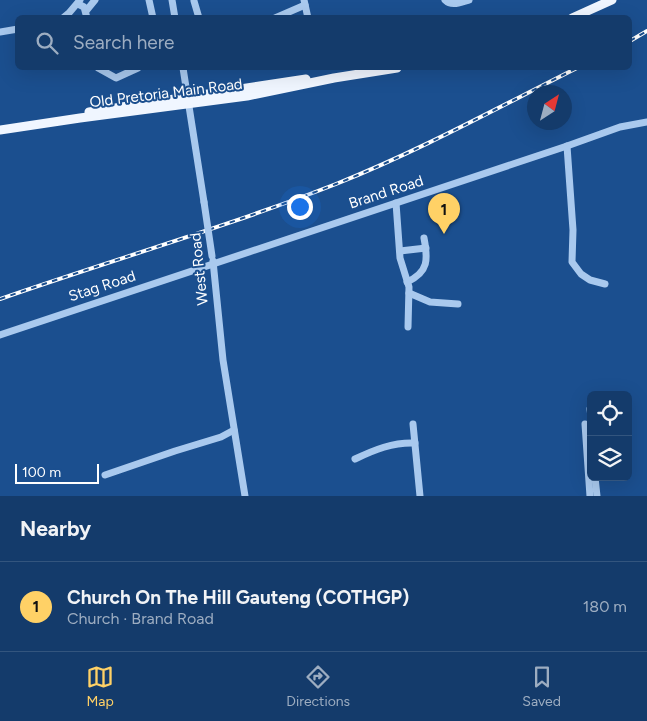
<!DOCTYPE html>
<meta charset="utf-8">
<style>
:root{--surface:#143b6b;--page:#1d4271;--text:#f1f3f6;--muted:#9dadc1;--line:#33557e;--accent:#ffd166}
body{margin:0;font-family:Figtree,sans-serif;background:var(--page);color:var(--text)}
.controls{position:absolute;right:15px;bottom:15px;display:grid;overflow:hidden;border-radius:8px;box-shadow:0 5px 20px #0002}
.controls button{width:45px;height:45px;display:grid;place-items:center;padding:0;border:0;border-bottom:1px solid var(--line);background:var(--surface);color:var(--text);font:25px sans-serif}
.compass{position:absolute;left:527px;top:85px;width:45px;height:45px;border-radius:50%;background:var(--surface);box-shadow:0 5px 20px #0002;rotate:36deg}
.scale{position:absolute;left:15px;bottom:12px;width:84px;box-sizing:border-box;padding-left:5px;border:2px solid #fff;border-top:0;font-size:14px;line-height:18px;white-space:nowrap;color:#fff;-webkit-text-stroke:4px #1b4f8f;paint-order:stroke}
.you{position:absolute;left:299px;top:206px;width:18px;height:18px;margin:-12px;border:4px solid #fff;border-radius:50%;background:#1a73e8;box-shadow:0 0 0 8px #1a73e833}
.badge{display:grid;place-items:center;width:32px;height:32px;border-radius:50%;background:var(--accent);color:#111;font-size:16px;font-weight:700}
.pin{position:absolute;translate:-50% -41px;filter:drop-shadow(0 1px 2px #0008)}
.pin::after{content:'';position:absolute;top:26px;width:18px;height:15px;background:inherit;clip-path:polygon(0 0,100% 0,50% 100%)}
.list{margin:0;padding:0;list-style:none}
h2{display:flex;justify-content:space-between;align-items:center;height:65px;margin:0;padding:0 20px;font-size:21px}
h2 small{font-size:16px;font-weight:400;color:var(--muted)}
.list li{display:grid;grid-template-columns:32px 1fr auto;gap:15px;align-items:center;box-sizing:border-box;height:90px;padding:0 20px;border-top:1px solid var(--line)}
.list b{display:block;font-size:19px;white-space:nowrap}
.list p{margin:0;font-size:16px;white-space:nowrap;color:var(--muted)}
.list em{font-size:16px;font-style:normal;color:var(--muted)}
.icon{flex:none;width:28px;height:28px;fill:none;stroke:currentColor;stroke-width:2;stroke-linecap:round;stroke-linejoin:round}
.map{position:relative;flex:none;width:647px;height:496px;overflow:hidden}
.search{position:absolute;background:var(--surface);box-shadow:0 5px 20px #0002;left:15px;right:15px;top:15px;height:55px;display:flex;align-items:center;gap:12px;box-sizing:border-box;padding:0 18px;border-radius:8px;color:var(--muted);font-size:19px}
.sheet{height:155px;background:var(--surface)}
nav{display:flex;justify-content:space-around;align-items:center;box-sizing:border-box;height:70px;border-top:1px solid var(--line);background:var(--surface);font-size:14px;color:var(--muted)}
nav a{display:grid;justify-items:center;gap:2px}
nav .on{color:var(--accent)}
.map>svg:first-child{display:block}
</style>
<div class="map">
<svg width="647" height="496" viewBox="0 0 647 496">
<rect width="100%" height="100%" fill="#1b4f8f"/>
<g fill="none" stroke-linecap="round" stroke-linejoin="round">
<g stroke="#a9c9ee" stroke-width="7">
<polyline points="149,0 153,18"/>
<polyline points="172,0 175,18"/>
<polyline points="304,0 308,18"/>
<path d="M445 0C452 7 461 2 469 0"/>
<polyline points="194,1 199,18"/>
<polyline points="78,4 84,7 87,18"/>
<polyline points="86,11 95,0"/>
<polyline points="63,18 69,13 80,0"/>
<polyline points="275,18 305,5"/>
<polyline points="0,32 18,29"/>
<polyline points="98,68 116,78 138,68"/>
<polyline points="183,68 204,202"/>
<polyline points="567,146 573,230 572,262 581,274 590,280 605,284"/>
<polyline points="396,203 400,258 409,287 408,327"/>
<polyline points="400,251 426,248"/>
<polyline points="213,261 223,360 245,496"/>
<path d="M407 282C429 272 428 259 424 238"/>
<polyline points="409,293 430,302 458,304"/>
<polyline points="0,335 567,146 620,127 647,122"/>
<polyline points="590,409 591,417"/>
<polyline points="413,424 420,496"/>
<polyline points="585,424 590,496"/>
<path d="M355 459C374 450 393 442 415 443"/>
<polyline points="105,475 175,451 221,437 234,430"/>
<polyline points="595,477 597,496"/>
</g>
<g stroke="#f0f6ff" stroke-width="9">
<polyline points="572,18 612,0"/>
<polyline points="89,112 306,79"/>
<polyline points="0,130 80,118 247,96 334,78 397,68"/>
</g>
<g stroke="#fff" stroke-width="4">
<g id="rail">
<polyline points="630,41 647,31"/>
<path d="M0 299C112 260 226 227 336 184 419 151 497 108 577 68"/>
</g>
</g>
<use href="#rail" stroke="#1b4f8f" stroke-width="2" stroke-dasharray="5.5" stroke-linecap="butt"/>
<polyline stroke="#a9c9ee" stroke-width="7" points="204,202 212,256"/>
</g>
<g text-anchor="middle" stroke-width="4" stroke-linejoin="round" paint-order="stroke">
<g font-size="15" fill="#fff" stroke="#1b4f8f">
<text transform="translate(166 93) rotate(-7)" y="5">Old Pretoria Main Road</text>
<text transform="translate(386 192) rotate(-18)" y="5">Brand Road</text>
<text transform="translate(199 269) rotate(-96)" y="5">West Road</text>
<text transform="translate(102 286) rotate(-18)" y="5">Stag Road</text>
</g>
</g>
</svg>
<div class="controls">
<button><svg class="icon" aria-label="locate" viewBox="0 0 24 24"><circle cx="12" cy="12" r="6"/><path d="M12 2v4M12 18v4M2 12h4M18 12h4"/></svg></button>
<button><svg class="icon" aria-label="layers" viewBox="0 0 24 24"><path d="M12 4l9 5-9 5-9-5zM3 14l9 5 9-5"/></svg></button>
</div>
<svg class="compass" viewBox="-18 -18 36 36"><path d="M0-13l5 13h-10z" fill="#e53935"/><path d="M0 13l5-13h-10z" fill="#9dadc1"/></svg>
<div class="scale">100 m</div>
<div class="you"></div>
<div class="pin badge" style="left:444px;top:234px">1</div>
<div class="search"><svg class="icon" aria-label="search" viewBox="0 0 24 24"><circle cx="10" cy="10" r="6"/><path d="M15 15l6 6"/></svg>Search here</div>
</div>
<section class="sheet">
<h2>Nearby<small></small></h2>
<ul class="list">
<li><span class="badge">1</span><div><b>Church On The Hill Gauteng (COTHGP)</b><p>Church · Brand Road</p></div><em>180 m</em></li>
</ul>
</section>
<nav>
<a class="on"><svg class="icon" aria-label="map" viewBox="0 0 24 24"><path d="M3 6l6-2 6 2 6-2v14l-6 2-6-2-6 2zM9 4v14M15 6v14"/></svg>Map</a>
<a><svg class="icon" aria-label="directions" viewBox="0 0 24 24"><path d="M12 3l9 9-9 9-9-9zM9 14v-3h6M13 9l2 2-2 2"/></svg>Directions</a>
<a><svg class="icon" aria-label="saved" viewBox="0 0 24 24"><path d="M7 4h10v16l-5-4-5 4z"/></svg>Saved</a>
</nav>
